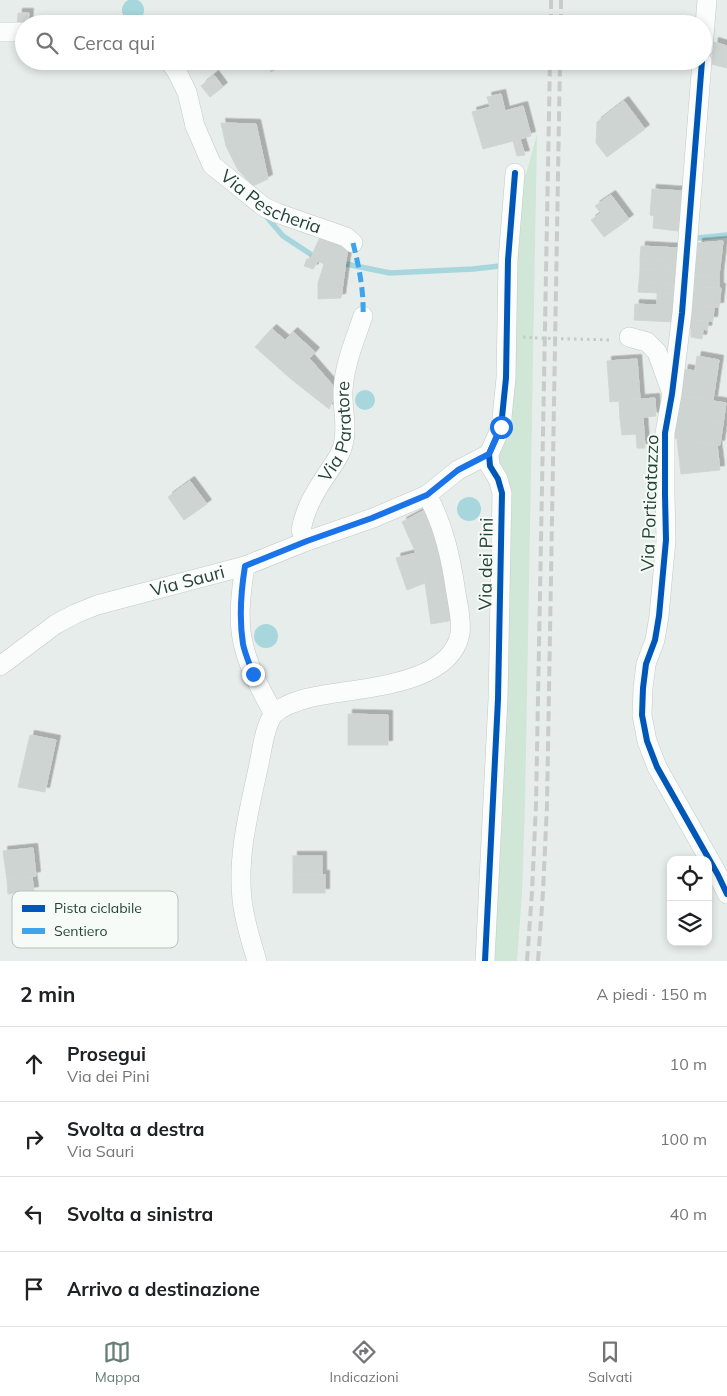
<!DOCTYPE html>
<html lang="it">
<meta charset="utf-8">
<style>
:root{--surface:#fff;--page:#f6f6f6;--text:#202124;--muted:#757577;--line:#e0e0e0;--accent:#687e76}
body{margin:0;font-family:Mulish,sans-serif;background:var(--page);color:var(--text)}
.controls{position:absolute;right:15px;bottom:15px;display:grid;overflow:hidden;border-radius:10px;box-shadow:0 2px 8px #0003}
.controls button{width:45px;height:45px;display:grid;place-items:center;padding:0;border:0;border-bottom:1px solid var(--line);background:var(--surface);color:var(--text);font:25px sans-serif}
.stop{position:absolute;width:15px;height:15px;margin:-11px;border:4px solid #1a73e8;border-radius:50%;background:#fff}
.stop.end{background:#1a73e8;border-color:#fff;box-shadow:0 1px 5px #0008}
.list{margin:0;padding:0;list-style:none}
h2{display:flex;justify-content:space-between;align-items:center;height:65px;margin:0;padding:0 20px;font-size:21px}
h2 small{font-size:16px;font-weight:400;color:var(--muted)}
.list li{display:grid;grid-template-columns:32px 1fr auto;gap:15px;align-items:center;box-sizing:border-box;height:75px;padding:0 20px;border-top:1px solid var(--line)}
.list b{display:block;font-size:19px;white-space:nowrap}
.list p{margin:0;font-size:16px;white-space:nowrap;color:var(--muted)}
.list em{font-size:16px;font-style:normal;color:var(--muted)}
.icon{flex:none;width:28px;height:28px;fill:none;stroke:currentColor;stroke-width:2;stroke-linecap:round;stroke-linejoin:round}
.map{position:relative;flex:none;width:727px;height:961px;overflow:hidden}
.search{position:absolute;background:var(--surface);box-shadow:0 2px 8px #0003;left:15px;right:15px;top:15px;height:55px;display:flex;align-items:center;gap:12px;box-sizing:border-box;padding:0 18px;border-radius:28px;color:var(--muted);font-size:19px}
.sheet{height:365px;background:var(--surface)}
nav{display:flex;justify-content:space-around;align-items:center;box-sizing:border-box;height:70px;border-top:1px solid var(--line);background:var(--surface);font-size:14px;color:var(--muted)}
nav a{display:grid;justify-items:center;gap:2px}
nav .on{color:var(--accent)}
.map>svg:first-child{display:block}
</style>
<div class="map">
<svg width="727" height="961" viewBox="0 0 727 961">
<defs>
<filter id="shadow"><feDropShadow dx="4.5" dy="-4.5" stdDeviation="0" flood-color="#0004"/></filter>
</defs>
<rect width="100%" height="100%" fill="#e7edea"/>
<polygon fill="#d0e6d6" points="537,134 525,805 522,892 517,961 493,961 509,481 500,464 497,454 518,188 527,171"/>
<g fill="#a7d7dc">
<circle cx="133" cy="10" r="11"/>
<circle cx="365" cy="400" r="10"/>
<circle cx="469" cy="509" r="12"/>
<circle cx="266" cy="636" r="12"/>
</g>
<g fill="none" stroke-linecap="round" stroke-linejoin="round">
<g stroke="#a7d7dc" stroke-width="5.5">
<polyline points="265,215 283,236 312,255"/>
<polyline points="698,238 727,235"/>
<polyline points="346,264 390,273 473,269 500,266"/>
</g>
</g>
<g fill="#ced4d1" stroke="#d0d6d3" filter="url(#shadow)">
<polygon points="18,13 29,13 28,24 24,24 17,29"/>
<polygon points="714,42 727,46 727,55 713,51"/>
<polygon points="713,51 727,55 727,68 711,64"/>
<polygon points="266,61 288,61 289,62 271,72"/>
<polygon points="214,75 223,87 210,97 201,86"/>
<polygon points="501,94 505,111 523,106 531,136 520,139 525,155 517,156 513,141 483,149 472,112 490,107 487,97"/>
<polygon points="624,101 645,129 607,157 596,143 597,122"/>
<polygon points="221,123 256,124 268,179 253,186 238,170 226,146"/>
<polygon points="652,189 682,191 678,231 653,228 654,216 650,215"/>
<polygon points="611,195 629,219 604,237 591,220 601,213 595,206"/>
<polygon points="320,237 348,246 341,298 318,299 318,283 324,264 318,261 313,269 304,266 307,259 310,259"/>
<polygon points="723,241 721,259 696,261 698,243"/>
<polygon points="641,246 679,248 678,262 640,259"/>
<polygon points="640,259 678,262 678,271 640,269"/>
<polygon points="721,259 719,275 694,276 696,261"/>
<polygon points="640,269 678,271 677,284 639,282"/>
<polygon points="719,275 719,288 693,287 694,276"/>
<polygon points="639,282 677,284 676,294 638,292"/>
<polygon points="693,287 721,288 719,307 693,306"/>
<polygon points="657,293 676,294 676,306 657,305"/>
<polygon points="635,304 676,306 675,322 634,320"/>
<polygon points="691,305 714,307 713,321 689,320"/>
<polygon points="689,320 708,321 707,330 703,329 702,339 691,337 691,329 688,329"/>
<polygon points="272,329 285,340 293,332 315,352 291,379 255,347"/>
<polygon points="697,356 719,360 713,400 680,396 684,369 695,371"/>
<polygon points="309,358 337,390 329,409 291,379"/>
<polygon points="637,359 640,399 610,402 607,361"/>
<polygon points="680,396 726,403 723,424 677,417"/>
<polygon points="655,398 656,416 620,419 619,401"/>
<polygon points="643,417 645,448 637,448 636,434 622,435 620,419"/>
<polygon points="677,417 723,424 720,445 673,438"/>
<polygon points="677,439 717,445 720,470 681,474"/>
<polygon points="190,481 207,504 184,520 168,497"/>
<polygon points="425,510 447,573 424,576 425,583 407,590 396,558 416,553 402,522"/>
<polygon points="447,573 454,620 431,624 424,576"/>
<polygon points="348,714 388,715 388,745 348,745"/>
<polygon points="30,735 56,740 45,792 18,787"/>
<polygon points="33,848 36,876 7,880 3,851"/>
<rect x="293" y="856" width="29" height="19"/>
<rect x="293" y="875" width="32" height="18"/>
<polygon points="32,877 34,891 8,894 7,880"/>
</g>
<g fill="none" stroke-linecap="round" stroke-linejoin="round">
<g stroke="#c4cac7" stroke-width="20">
<g id="minor">
<polyline points="0,32 24,32"/>
<polyline points="703,49 707,0"/>
<path id="s1" d="M169 61 177 72 187 92 195 126 212 165 264 207 277 213 346 237 353 243"/>
<polyline points="702,61 682,313 672,394 665,433 665,495 666,540 659,616 655,640 646,664 643,688 642,715 647,741 657,767 718,875 727,894"/>
<polyline points="629,337 647,342 657,352 671,391"/>
<path id="s2" d="M307 541 301 530C305 508 316 490 329 471 334 463 341 455 343 445 348 426 342 409 343 391 344 365 355 340 363 316"/>
<path d="M245 566C241 591 237 622 244 647 250 671 262 692 274 714"/>
<path id="s3" d="M0 666 56 624 75 614 97 605 245 566 307 541 373 518 427 495 458 470 489 454"/>
<path d="M257 961C251 941 244 920 242 899 237 854 250 807 259 764 262 750 265 724 274 714 283 705 297 701 308 698 351 687 449 689 460 634 462 620 458 606 456 593 451 559 444 525 427 495"/>
<polyline points="485,961 498,699 502,493 498,479 490,466 489,454 501,427 506,378 508,260 515,173"/>
</g>
</g>
<g stroke="#c2ccc8" stroke-width="3" stroke-dasharray="2.5 4" stroke-linecap="butt">
<polyline points="523,337 535,338"/>
<polyline points="574,339 611,340"/>
</g>
<use href="#minor" stroke="#fbfcfc" stroke-width="19"/>
<g stroke="#c8cdcb" stroke-width="4" stroke-dasharray="10 5" stroke-linecap="butt">
<polyline points="551,24 551,0"/>
<polyline points="561,24 561,0"/>
<polyline points="527,961 532,892 536,805 550,61"/>
<polyline points="538,961 543,892 547,805 560,61"/>
</g>
<polyline stroke="#c2ccc8" stroke-width="3" stroke-dasharray="2.5 4" stroke-linecap="butt" points="535,338 574,339"/>
<path stroke="#3ea4ec" stroke-width="5" stroke-dasharray="10 5" stroke-linecap="butt" d="M353 243C359 267 364 291 363 316"/>
<g stroke="#f6fbf8" stroke-width="9">
<g id="cycleway">
<polyline points="702,61 682,313 672,394 665,433 665,495 666,540 659,616 655,640 646,664 643,688 642,715 647,741 657,767 718,875 727,894"/>
<polyline points="485,961 498,699 502,493 498,479 490,466 489,454 501,427 506,378 508,260 515,173"/>
</g>
</g>
<use href="#cycleway" stroke="#0057b8" stroke-width="6"/>
</g>
<g fill="none" stroke-linecap="round" stroke-linejoin="round">
<path stroke="#1a73e8" stroke-width="6" d="M253 674C250 665 245 654 243 644 239 619 241 591 245 566L307 541 372 518 427 495 458 470 489 454 501 427"/>
</g>
<g text-anchor="middle" stroke-width="4" stroke-linejoin="round" paint-order="stroke">
<g font-size="18" fill="#234238" stroke="#f6fbf8">
<text dy="6" stroke="none"><textPath href="#s1" startOffset="184">Via Pescheria</textPath></text>
<text dy="6" stroke="none"><textPath href="#s2" startOffset="120">Via Paratore</textPath></text>
<text transform="translate(650 503) rotate(-88)" y="6">Via Porticatazzo</text>
<text transform="translate(486 564) rotate(-89)" y="6">Via dei Pini</text>
<text dy="6" stroke="none"><textPath href="#s3" startOffset="209">Via Sauri</textPath></text>
</g>
</g>
<rect x="12" y="891" width="166" height="57" rx="8" fill="#f6fbf8" stroke="#b7c4be" stroke-width="1"/>
<rect x="22" y="905" width="23" height="7" fill="#0057b8"/>
<rect x="22" y="928" width="23" height="6" fill="#3ea4ec"/>
<g font-size="14" fill="#234238">
<text x="54" y="913">Pista ciclabile</text>
<text x="54" y="936">Sentiero</text>
</g>
</svg>
<div class="controls">
<button><svg class="icon" aria-label="locate" viewBox="0 0 24 24"><circle cx="12" cy="12" r="6"/><path d="M12 2v4M12 18v4M2 12h4M18 12h4"/></svg></button>
<button><svg class="icon" aria-label="layers" viewBox="0 0 24 24"><path d="M12 4l9 5-9 5-9-5zM3 14l9 5 9-5"/></svg></button>
</div>
<div class="stop" style="left:501px;top:427px"></div>
<div class="stop end" style="left:253px;top:674px"></div>
<div class="search"><svg class="icon" aria-label="search" viewBox="0 0 24 24"><circle cx="10" cy="10" r="6"/><path d="M15 15l6 6"/></svg>Cerca qui</div>
</div>
<section class="sheet">
<h2>2 min<small>A piedi · 150 m</small></h2>
<ul class="list">
<li><svg class="icon" aria-label="ahead" viewBox="0 0 24 24"><path d="M12 20V5M6 11l6-6 6 6"/></svg><div><b>Prosegui</b><p>Via dei Pini</p></div><em>10 m</em></li>
<li><svg class="icon" aria-label="right" viewBox="0 0 24 24"><path d="M7 20v-9h11M14 6l5 5-5 5"/></svg><div><b>Svolta a destra</b><p>Via Sauri</p></div><em>100 m</em></li>
<li><svg class="icon" aria-label="left" viewBox="0 0 24 24"><path d="M17 20v-9H6M10 6l-5 5 5 5"/></svg><div><b>Svolta a sinistra</b></div><em>40 m</em></li>
<li><svg class="icon" aria-label="arrive" viewBox="0 0 24 24"><path d="M6 21V4h12l-3 4 3 4H6"/></svg><div><b>Arrivo a destinazione</b></div></li>
</ul>
</section>
<nav>
<a class="on"><svg class="icon" aria-label="map" viewBox="0 0 24 24"><path d="M3 6l6-2 6 2 6-2v14l-6 2-6-2-6 2zM9 4v14M15 6v14"/></svg>Mappa</a>
<a><svg class="icon" aria-label="directions" viewBox="0 0 24 24"><path d="M12 3l9 9-9 9-9-9zM9 14v-3h6M13 9l2 2-2 2"/></svg>Indicazioni</a>
<a><svg class="icon" aria-label="saved" viewBox="0 0 24 24"><path d="M7 4h10v16l-5-4-5 4z"/></svg>Salvati</a>
</nav>
